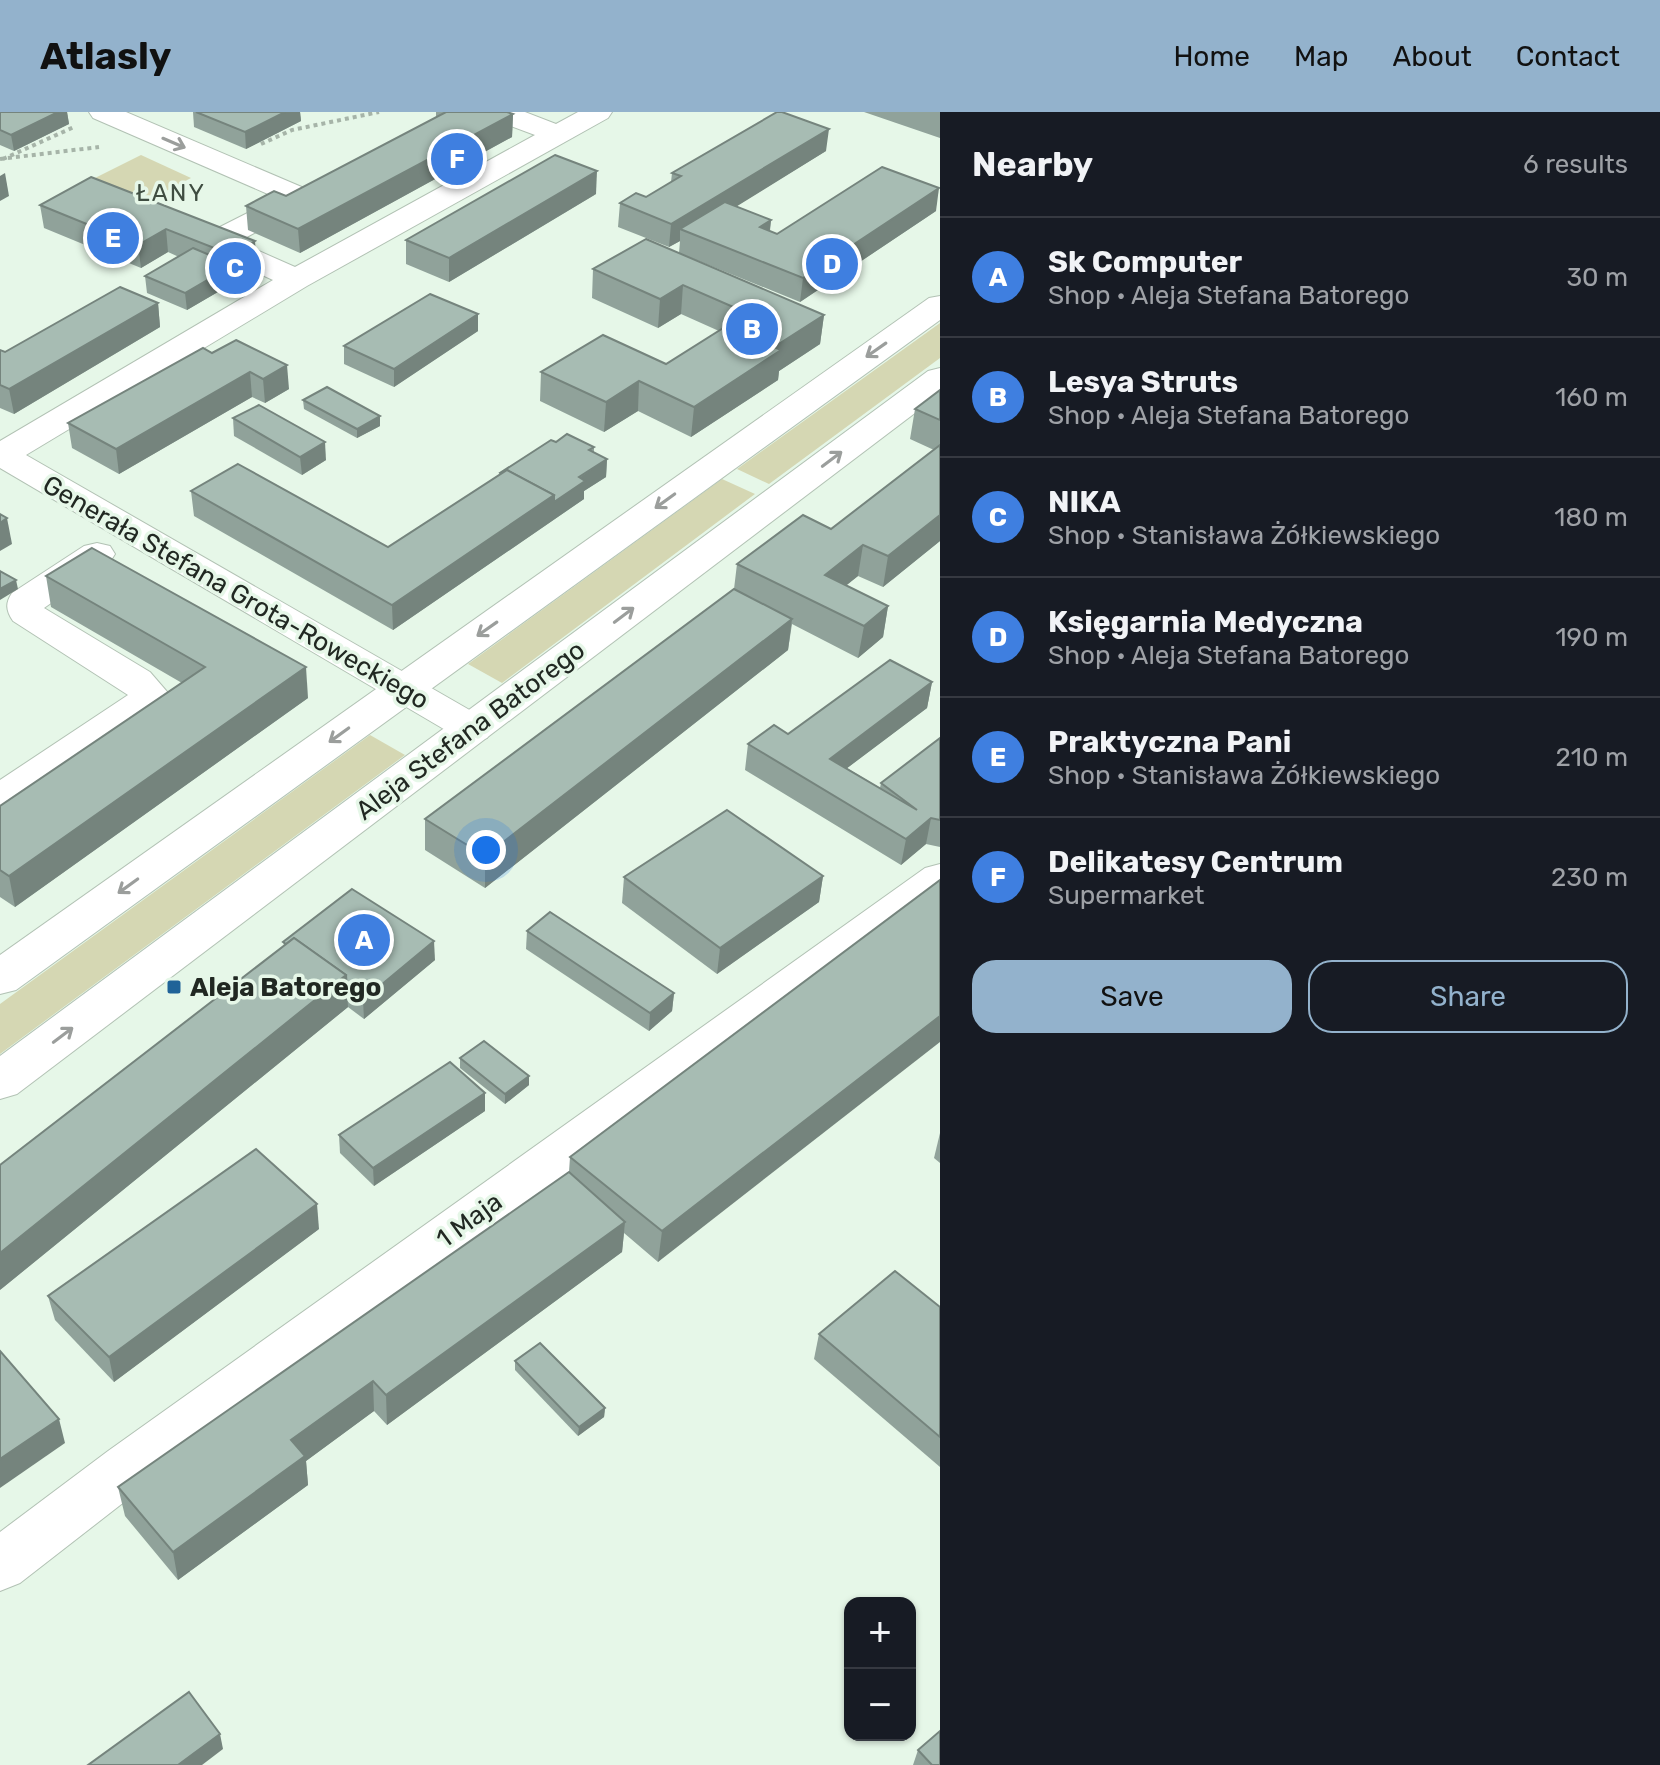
<!DOCTYPE html>
<meta charset="utf-8">
<style>
:root{--surface:#171b24;--page:#242831;--text:#f1f3f6;--muted:#9ea1a6;--line:#363941;--accent:#93b2cc}
body{margin:0;font-family:Rubik,sans-serif;background:var(--page);color:var(--text)}
.controls{position:absolute;right:24px;bottom:24px;display:grid;overflow:hidden;border-radius:16px;box-shadow:0 2px 6px #0004}
.controls button{width:72px;height:72px;display:grid;place-items:center;padding:0;border:0;border-bottom:2px solid var(--line);background:var(--surface);color:var(--text);font:40px sans-serif}
.you{position:absolute;left:486px;top:738px;width:28px;height:28px;margin:-20px;border:6px solid #fff;border-radius:50%;background:#1a73e8;box-shadow:0 0 0 12px #1a73e833}
.badge{display:grid;place-items:center;width:52px;height:52px;border-radius:50%;background:var(--accent);color:#fff;font-size:26px;font-weight:700}
.pin{position:absolute;translate:-50% -50%;border:4px solid #fff;box-shadow:0 2px 8px #0006}
.list{margin:0;padding:0;list-style:none}
h2{display:flex;justify-content:space-between;align-items:center;height:104px;margin:0;padding:0 32px;font-size:34px}
h2 small{font-size:26px;font-weight:400;color:var(--muted)}
.list li{display:grid;grid-template-columns:52px 1fr auto;gap:24px;align-items:center;box-sizing:border-box;height:120px;padding:0 32px;border-top:2px solid var(--line)}
.list b{display:block;font-size:30px;white-space:nowrap}
.list p{margin:0;font-size:26px;white-space:nowrap;color:var(--muted)}
.list em{font-size:26px;font-style:normal;color:var(--muted)}
.actions{display:flex;gap:16px;padding:24px 32px}
.actions a{flex:1;padding:18px 0;border:2px solid var(--accent);border-radius:24px;text-align:center;font-size:28px;color:var(--accent)}
.actions .main{background:var(--accent);color:#111}
.map{position:relative;flex:none;width:940px;height:1653px;overflow:hidden}
header{display:flex;align-items:center;gap:48px;box-sizing:border-box;height:112px;padding:0 40px;background:var(--accent);color:#111}
header strong{font-size:38px}
nav{display:flex;gap:44px;margin-inline-start:auto;font-size:28px}
main{display:flex}
aside{flex:1;background:var(--surface)}
.map>svg:first-child{display:block}
</style>
<header>
<strong>Atlasly</strong>
<nav><a>Home</a><a>Map</a><a>About</a><a>Contact</a></nav>
</header>
<main>
<div class="map">
<svg width="940" height="1653" viewBox="0 0 940 1653">
<rect width="100%" height="100%" fill="#e6f7e8"/>
<g fill="#d5d7b3">
<polygon points="141,43 191,66 136,95 81,73"/>
<polygon points="940,211 940,246 769,372 737,357"/>
<polygon points="722,367 755,382 502,571 468,552"/>
<polygon points="370,623 405,643 0,942 0,892"/>
</g>
<g fill="none" stroke-linecap="round" stroke-linejoin="round">
<g stroke="#b2c2b4" stroke-width="2">
<g id="minor">
<polygon points="89,0 126,0 311,79 316,85 311,91 243,127 243,132 295,155 535,23 489,6 485,0 525,0 556,12 578,0 612,0 608,6 307,174 26,343 487,608 493,617 487,626 473,630 459,626 0,356 0,329 273,168 218,143 212,123 216,117 277,86 93,6"/>
<path d="M97 431 110 434 115 442 110 450 44 496 150 560 169 582 152 606 15 697 0 701V668L128 583 13 509C6 499 5 491 12 481L84 434Z"/>
<polygon points="940,752 940,789 146,1373 20,1471 0,1479 0,1420 108,1339 925,756"/>
</g>
</g>
<g stroke="#b2c2b4" stroke-width="2">
<g id="tertiary">
<polygon points="940,184 940,208 16,878 0,882 0,843 929,186"/>
<polygon points="940,256 940,282 17,982 0,987 0,944 928,259"/>
</g>
</g>
<g stroke="#a6b4a8" stroke-width="4" stroke-dasharray="4 4" stroke-linecap="butt">
<polyline points="261,32 292,18 379,0"/>
<polyline points="0,47 99,35"/>
<polyline points="3,47 74,15"/>
</g>
<use href="#minor" fill="#fff" fill-rule="evenodd"/>
<use href="#tertiary" fill="#fff" fill-rule="evenodd"/>
</g>
<g fill="#90a29a">
<polygon points="0,0 67,0 69,12 14,39 0,33"/>
<polygon points="193,0 300,0 301,9 246,37 194,15"/>
<polygon points="436,0 507,0 513,2 512,25 300,141 248,118 246,94 286,84 436,5"/>
<polygon points="864,0 940,0 940,26"/>
<polygon points="826,39 736,94 771,108 770,119 777,122 936,99 800,190 679,141 824,203 820,232 779,259 778,268 691,325 638,299 604,320 540,289 541,260 666,252 719,219 681,202 658,216 592,186 593,157 679,141 680,129 669,135 618,115 620,91 646,85 671,70 672,61"/>
<polygon points="596,82 449,170 406,152 406,128"/>
<polygon points="40,93 255,129 256,153 234,167 235,170 187,198 147,181 145,164 179,145 168,140 141,156 44,116"/>
<polygon points="158,191 160,215 14,302 0,296 0,238 5,240"/>
<polygon points="478,202 478,219 394,275 344,252 344,234"/>
<polygon points="203,236 289,277 265,291 252,285 119,362 72,336 68,311"/>
<polygon points="940,278 940,429 883,475 858,464 846,473 888,494 883,525 858,546 792,512 788,538 485,776 425,738 425,707 734,477 737,452 831,417 934,338 910,327 915,297"/>
<polygon points="303,288 380,314 357,326 304,297"/>
<polygon points="233,306 326,348 302,363 234,324"/>
<polygon points="556,330 594,335 594,341 607,347 606,365 584,379 584,387 393,518 194,404 191,379 388,435"/>
<polygon points="46,464 308,586 15,795 0,785 0,694 182,571 51,495"/>
<polygon points="932,570 927,596 847,656 880,676 881,671 940,626 940,735 926,732 901,753 745,658 748,632 788,622"/>
<polygon points="823,764 819,790 717,862 622,791 624,765"/>
<polygon points="940,768 658,1150 624,1121 622,1140 387,1313 374,1299 306,1349 308,1373 178,1468 125,1404 118,1375 569,1060 570,1045"/>
<polygon points="527,819 674,881 672,899 649,919 526,837"/>
<polygon points="283,830 435,848 364,907 348,895 0,1178 284,833"/>
<polygon points="460,946 529,964 529,973 505,992 460,956"/>
<polygon points="485,999 374,1074 340,1041 339,1023"/>
<polygon points="940,1021 940,1051 934,1046"/>
<polygon points="319,1117 114,1270 55,1208 48,1184"/>
<polygon points="940,1195 940,1355 814,1247 819,1222"/>
<polygon points="515,1249 605,1296 604,1305 578,1324 515,1258"/>
<polygon points="918,1638 940,1653 913,1653"/>
</g>
<g fill="#75847d">
<polygon points="58,0 67,0 69,12 14,39 11,23"/>
<polygon points="285,0 300,0 301,9 246,37 245,20"/>
<polygon points="513,2 512,25 300,141 298,117"/>
<polygon points="829,17 826,39 692,122 680,117 680,129 669,135 671,112"/>
<polygon points="597,59 596,82 449,170 449,146"/>
<polygon points="5,61 9,84 0,89 0,64"/>
<polygon points="939,76 936,99 800,190 803,166"/>
<polygon points="771,108 768,132 760,115"/>
<polygon points="166,117 168,140 141,156 138,133"/>
<polygon points="255,129 256,153 234,167 235,170 187,198 185,181 233,153 232,143"/>
<polygon points="683,173 681,202 658,216 660,187"/>
<polygon points="158,191 160,215 14,302 9,277"/>
<polygon points="478,202 478,219 394,275 394,257"/>
<polygon points="824,203 820,232 779,259 778,268 691,325 694,295 774,235"/>
<polygon points="287,253 289,277 265,291 263,267"/>
<polygon points="250,260 252,285 119,362 116,337"/>
<polygon points="639,269 638,299 604,320 606,290"/>
<polygon points="380,304 380,314 357,326 357,317"/>
<polygon points="325,330 326,348 302,363 300,345"/>
<polygon points="607,347 606,365 584,379 584,387 393,518 392,493"/>
<polygon points="940,403 940,429 883,475 888,444"/>
<polygon points="7,406 12,432 0,439 0,411"/>
<polygon points="863,433 858,464 821,494 825,463"/>
<polygon points="16,468 18,477 0,488 0,477"/>
<polygon points="888,494 883,525 858,546 864,514"/>
<polygon points="792,507 788,538 485,776 485,744"/>
<polygon points="306,555 308,586 15,795 9,764"/>
<polygon points="932,570 927,596 826,672 830,647"/>
<polygon points="931,706 926,732 901,753 906,727"/>
<polygon points="823,764 819,790 717,862 720,836"/>
<polygon points="434,829 435,848 364,907 363,888"/>
<polygon points="346,863 348,895 0,1178 0,1141"/>
<polygon points="674,881 672,899 649,919 650,901"/>
<polygon points="940,904 940,930 658,1150 662,1119"/>
<polygon points="529,964 529,973 505,992 505,982"/>
<polygon points="485,981 485,999 374,1074 373,1056"/>
<polygon points="317,1092 319,1117 114,1270 109,1245"/>
<polygon points="625,1110 622,1140 387,1313 386,1283"/>
<polygon points="373,1269 374,1299 306,1349 308,1373 178,1468 173,1440 291,1328"/>
<polygon points="605,1296 604,1305 578,1324 579,1315"/>
<polygon points="59,1307 65,1331 0,1376 0,1347"/>
<polygon points="220,1622 223,1637 202,1653 178,1653"/>
</g>
<g fill="#a7bcb3" stroke="#75847d" stroke-width="2">
<polygon points="0,0 58,0 11,23 0,18"/>
<polygon points="196,0 285,0 245,20"/>
<polygon points="446,0 507,0 513,2 298,117 246,94 274,79 286,84"/>
<polygon points="777,0 782,0 829,17 671,112 620,91 636,81 646,85 681,64 672,61"/>
<polygon points="555,43 597,59 449,146 406,128"/>
<polygon points="882,55 939,76 803,166 680,117 725,90 771,108 760,115 777,122"/>
<polygon points="91,65 255,129 232,143 166,117 138,133 40,93"/>
<polygon points="646,127 824,203 774,235 781,238 694,295 639,269 606,290 541,260 603,223 666,252 747,201 683,173 660,187 593,157"/>
<polygon points="193,136 233,153 185,181 145,164"/>
<polygon points="120,175 158,191 9,277 0,273 0,238 5,240"/>
<polygon points="430,182 478,202 394,257 344,234"/>
<polygon points="236,228 287,253 263,267 250,260 116,337 68,311 203,236 212,241"/>
<polygon points="327,275 380,304 357,317 303,288"/>
<polygon points="940,278 940,308 915,297"/>
<polygon points="259,293 325,330 300,345 233,306"/>
<polygon points="567,322 594,335 589,338 607,347 579,365 585,369 554,390 554,383 507,358 501,362 500,361 551,328 556,330"/>
<polygon points="940,333 940,403 888,444 863,433 825,463 888,494 864,514 737,452 803,403 831,417"/>
<polygon points="238,352 388,435 507,358 554,383 392,493 191,379"/>
<polygon points="0,402 7,406 0,411"/>
<polygon points="92,436 306,555 9,764 0,758 0,694 205,555 46,464"/>
<polygon points="0,459 16,468 0,477"/>
<polygon points="734,477 792,507 485,744 425,707"/>
<polygon points="890,548 932,570 830,647 917,698 881,671 940,626 940,708 931,706 906,727 748,632 774,613 788,622"/>
<polygon points="727,698 823,764 720,836 624,765"/>
<polygon points="940,768 940,904 662,1119 570,1045"/>
<polygon points="352,777 434,829 363,888 347,876 346,863 294,826 286,832 283,830"/>
<polygon points="550,800 674,881 650,901 527,819"/>
<polygon points="294,826 346,863 0,1141 0,1053"/>
<polygon points="484,929 529,964 505,982 460,946"/>
<polygon points="450,950 485,981 373,1056 339,1023"/>
<polygon points="256,1037 317,1092 109,1245 48,1184"/>
<polygon points="569,1060 625,1110 386,1283 373,1269 291,1328 305,1344 173,1440 118,1375"/>
<polygon points="895,1159 940,1195 940,1325 819,1222"/>
<polygon points="540,1231 605,1296 579,1315 515,1249"/>
<polygon points="0,1239 59,1307 0,1347"/>
<polygon points="189,1580 220,1622 178,1653 88,1653"/>
<polygon points="940,1619 940,1653 932,1653 918,1638"/>
</g>
<defs><path id="oneway-shaft" d="M-6 0H5M1.5-3L5.5 0L1.5 3" fill="none" stroke-width="1.6" stroke-linecap="round" stroke-linejoin="round" transform="scale(2)"/></defs>
<g stroke="#9b9e9c">
<use href="#oneway-shaft" transform="translate(174 31) rotate(23)"/>
<use href="#oneway-shaft" transform="translate(876 238) rotate(145)"/>
<use href="#oneway-shaft" transform="translate(832 347) rotate(-37)"/>
<use href="#oneway-shaft" transform="translate(665 389) rotate(144)"/>
<use href="#oneway-shaft" transform="translate(624 503) rotate(-37)"/>
<use href="#oneway-shaft" transform="translate(487 517) rotate(145)"/>
<use href="#oneway-shaft" transform="translate(339 623) rotate(144)"/>
<use href="#oneway-shaft" transform="translate(128 774) rotate(144)"/>
<use href="#oneway-shaft" transform="translate(63 923) rotate(-37)"/>
</g>
<rect fill="#206398" stroke="#e6f7e8" stroke-width="3" x="166" y="867" width="16" height="16" rx="4"/>
<g text-anchor="middle" stroke-width="7" stroke-linejoin="round" paint-order="stroke">
<g font-size="24" letter-spacing="2" fill="#3f4d41" stroke="#e6f7e8">
<text x="171" y="89">ŁANY</text>
</g>
<g font-size="26" fill="#212822" stroke="#e6f7e8">
<text transform="translate(236 480) rotate(30)" y="9">Generała Stefana Grota-Roweckiego</text>
<text transform="translate(470 618) rotate(-37)" y="9">Aleja Stefana Batorego</text>
<text transform="translate(469 1108) rotate(-36)" y="9">1 Maja</text>
</g>
<g font-size="26" font-weight="bold" fill="#212822" stroke="#e6f7e8" text-anchor="start">
<text x="190" y="884">Aleja Batorego</text>
</g>
</g>
</svg>
<div class="controls">
<button>+</button>
<button>−</button>
</div>
<div class="you"></div>
<div class="pin badge" style="left:364px;top:828px;background:#3f7fe0">A</div>
<div class="pin badge" style="left:752px;top:217px;background:#3f7fe0">B</div>
<div class="pin badge" style="left:235px;top:156px;background:#3f7fe0">C</div>
<div class="pin badge" style="left:832px;top:152px;background:#3f7fe0">D</div>
<div class="pin badge" style="left:113px;top:126px;background:#3f7fe0">E</div>
<div class="pin badge" style="left:457px;top:47px;background:#3f7fe0">F</div>
</div>
<aside>
<h2>Nearby<small>6 results</small></h2>
<ul class="list">
<li><span class="badge" style="background:#3f7fe0">A</span><div><b>Sk Computer</b><p>Shop · Aleja Stefana Batorego</p></div><em>30 m</em></li>
<li><span class="badge" style="background:#3f7fe0">B</span><div><b>Lesya Struts</b><p>Shop · Aleja Stefana Batorego</p></div><em>160 m</em></li>
<li><span class="badge" style="background:#3f7fe0">C</span><div><b>NIKA</b><p>Shop · Stanisława Żółkiewskiego</p></div><em>180 m</em></li>
<li><span class="badge" style="background:#3f7fe0">D</span><div><b>Księgarnia Medyczna</b><p>Shop · Aleja Stefana Batorego</p></div><em>190 m</em></li>
<li><span class="badge" style="background:#3f7fe0">E</span><div><b>Praktyczna Pani</b><p>Shop · Stanisława Żółkiewskiego</p></div><em>210 m</em></li>
<li><span class="badge" style="background:#3f7fe0">F</span><div><b>Delikatesy Centrum</b><p>Supermarket</p></div><em>230 m</em></li>
</ul>
<div class="actions"><a class="main">Save</a><a>Share</a></div>
</aside>
</main>
